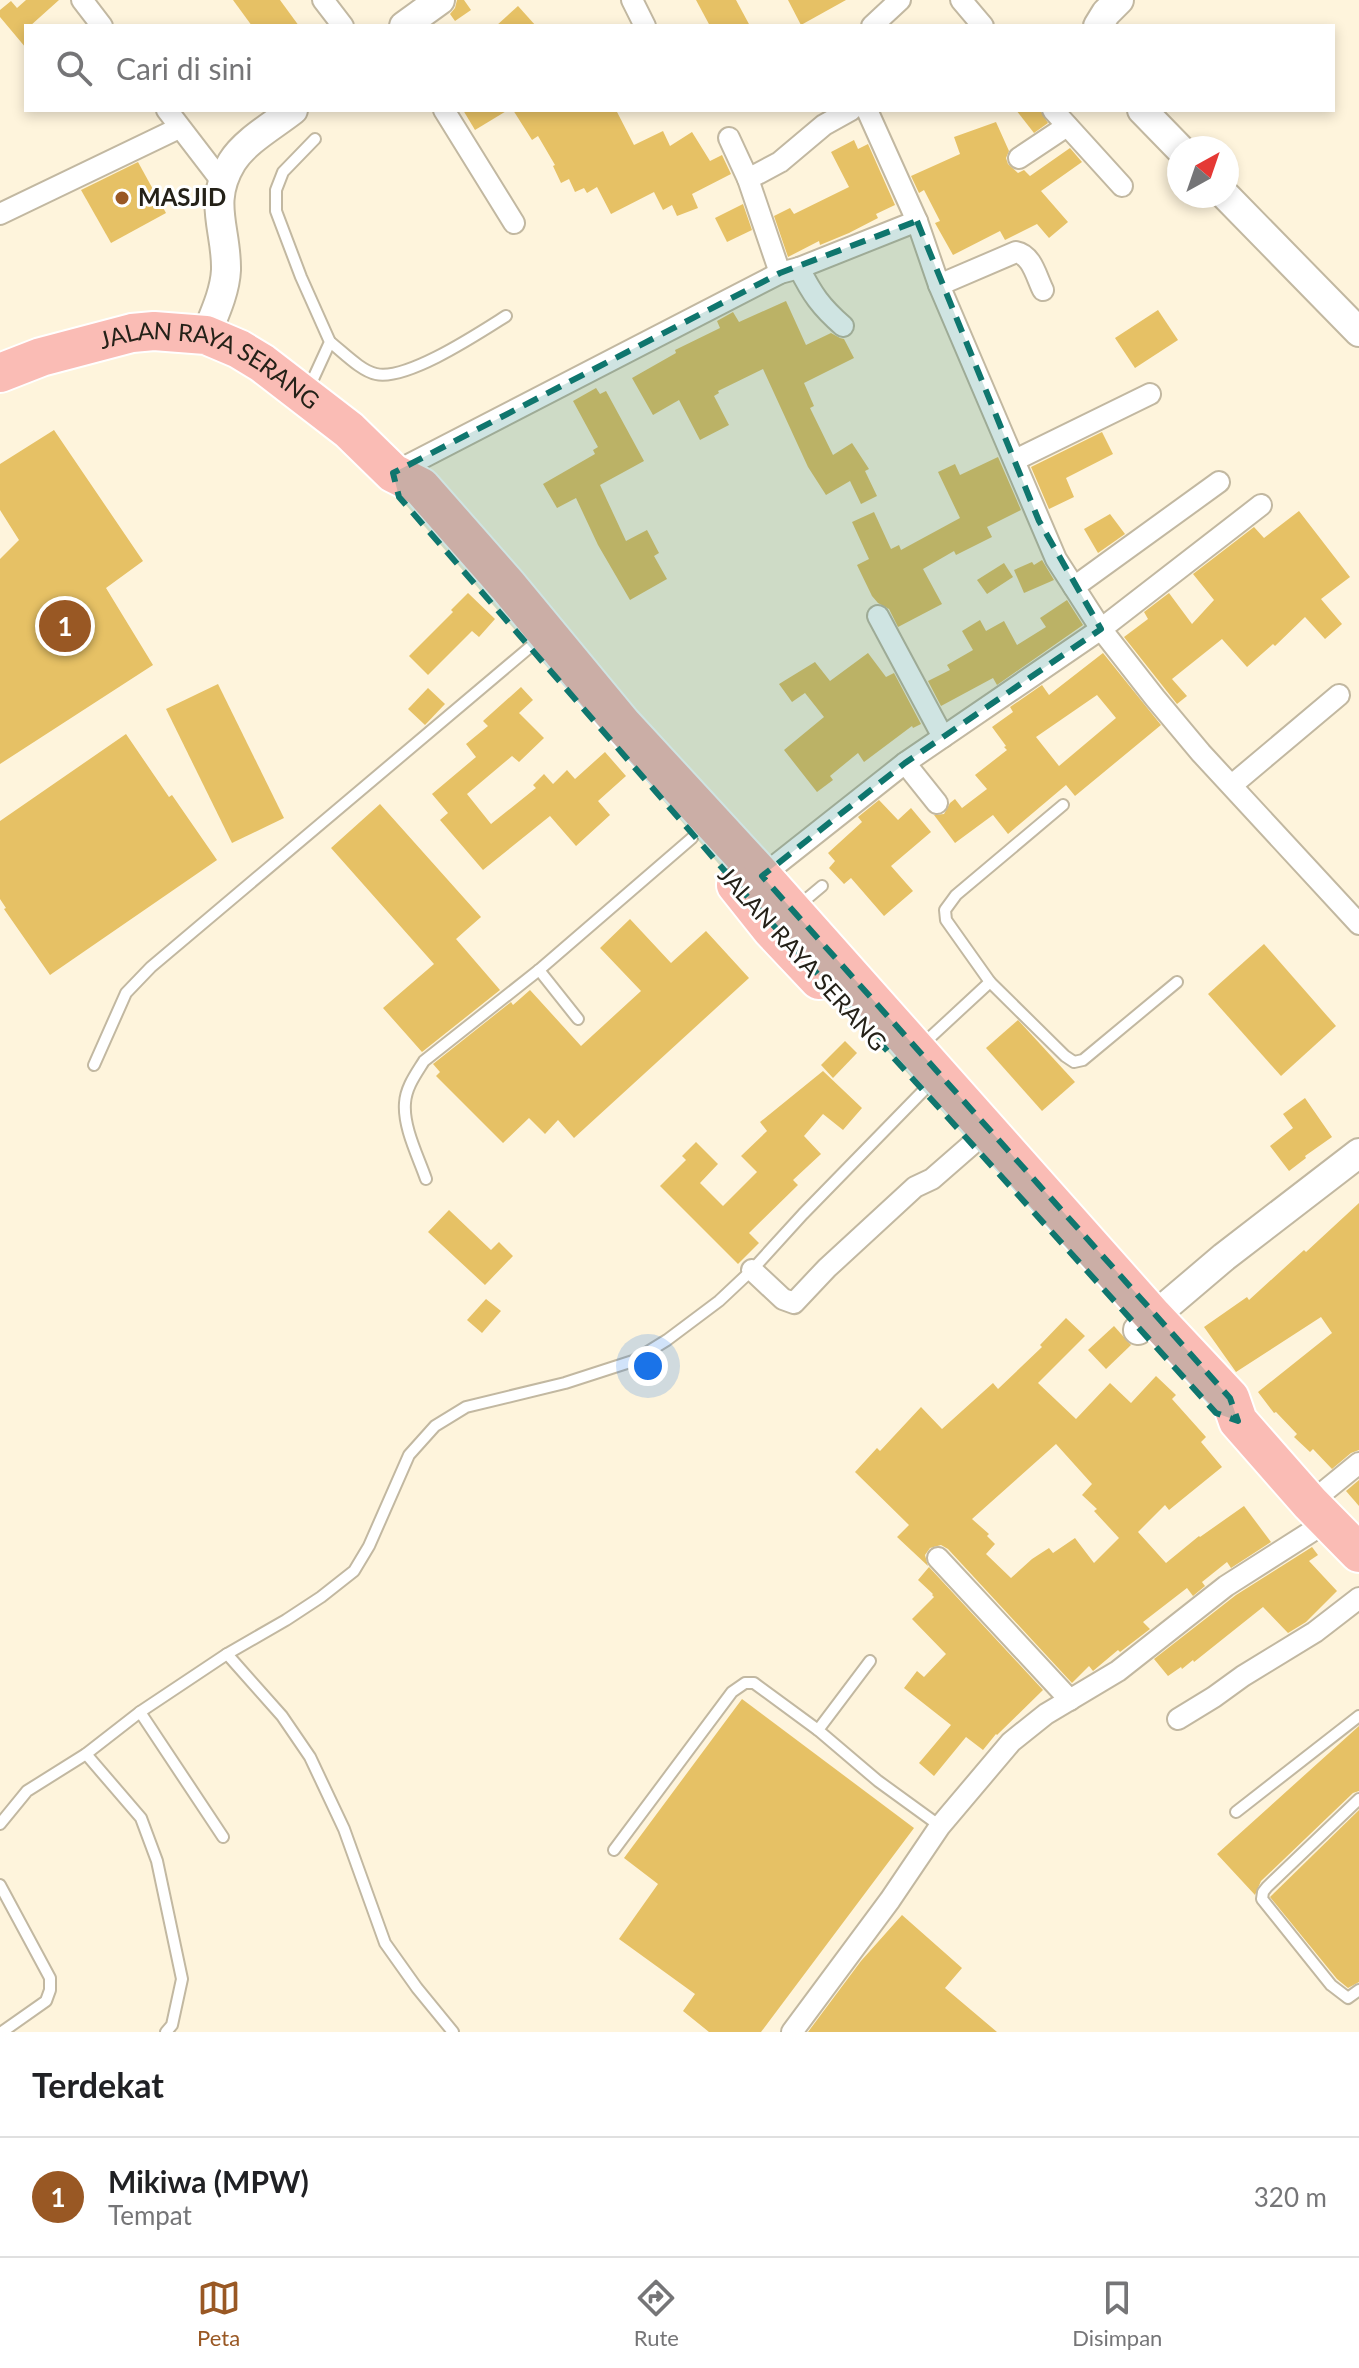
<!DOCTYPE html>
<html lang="id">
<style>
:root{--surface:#fff;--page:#f2f2f2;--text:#202124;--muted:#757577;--line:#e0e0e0;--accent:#995824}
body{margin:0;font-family:Lato,sans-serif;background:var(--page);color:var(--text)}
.compass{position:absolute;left:1167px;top:136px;width:72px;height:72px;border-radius:50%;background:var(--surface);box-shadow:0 4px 12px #0003;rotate:40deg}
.you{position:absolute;left:648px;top:1366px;width:28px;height:28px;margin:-20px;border:6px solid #fff;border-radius:50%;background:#1a73e8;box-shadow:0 0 0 12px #1a73e833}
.badge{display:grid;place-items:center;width:52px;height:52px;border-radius:50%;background:var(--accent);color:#fff;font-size:26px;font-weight:700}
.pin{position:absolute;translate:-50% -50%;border:4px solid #fff;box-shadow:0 2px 8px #0006}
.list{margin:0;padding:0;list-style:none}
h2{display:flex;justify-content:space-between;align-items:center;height:104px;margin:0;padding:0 32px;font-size:34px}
h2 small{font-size:26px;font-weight:400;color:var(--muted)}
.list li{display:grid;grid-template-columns:52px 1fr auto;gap:24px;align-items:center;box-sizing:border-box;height:120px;padding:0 32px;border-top:2px solid var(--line)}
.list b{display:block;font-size:30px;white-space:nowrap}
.list p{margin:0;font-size:26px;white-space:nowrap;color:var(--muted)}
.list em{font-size:26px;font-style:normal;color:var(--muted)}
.icon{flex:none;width:44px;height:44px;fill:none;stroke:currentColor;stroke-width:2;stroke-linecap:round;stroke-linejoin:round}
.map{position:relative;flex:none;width:1359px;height:2032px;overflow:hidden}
.search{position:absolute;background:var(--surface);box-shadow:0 4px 12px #0003;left:24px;right:24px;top:24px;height:88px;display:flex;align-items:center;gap:20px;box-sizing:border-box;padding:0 28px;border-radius:0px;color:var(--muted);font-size:30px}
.sheet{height:224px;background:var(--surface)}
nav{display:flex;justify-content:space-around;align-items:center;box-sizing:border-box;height:112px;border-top:2px solid var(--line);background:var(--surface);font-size:22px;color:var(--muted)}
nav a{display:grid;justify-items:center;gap:4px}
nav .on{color:var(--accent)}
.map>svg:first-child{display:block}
</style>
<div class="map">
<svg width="1359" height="2032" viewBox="0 0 1359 2032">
<rect width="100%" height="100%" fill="#fef4dc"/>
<g fill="#e6c165" fill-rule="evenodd">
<polygon points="26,0 59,0 30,26 26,26 26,48 0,17 0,10 11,1 17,8"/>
<polygon points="233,0 280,0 299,26 252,26"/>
<polygon points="457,0 464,0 471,10 455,21 450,14 455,8"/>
<polygon points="696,0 736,0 750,26 710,26"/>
<polygon points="788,0 846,0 801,25"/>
<polygon points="518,6 536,26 496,26"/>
<polygon points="463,110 508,110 475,130"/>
<polygon points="513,110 616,110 634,145 663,131 670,146 692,132 710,161 722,155 731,174 692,194 698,208 677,216 672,205 663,210 654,192 611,214 597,187 587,193 584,188 575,192 569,179 561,183 553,166 555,165 538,136 532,140"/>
<polygon points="1016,110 1040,110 1048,123 1034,133"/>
<polygon points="996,122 1009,151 1006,158 1008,164 1018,173 1024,170 1030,176 1070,148 1082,162 1041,191 1068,222 1049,238 1037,224 1005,240 1000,231 953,255 935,223 940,221 924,190 919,193 911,176 960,154 954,137"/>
<polygon points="854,140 858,149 868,144 895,205 876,214 878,218 849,233 820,245 819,241 788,257 774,216 790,208 794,214 849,187 831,152"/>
<polygon points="138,162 166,213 111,243 81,190"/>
<polygon points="743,204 752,230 727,242 715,218"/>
<polygon points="786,301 806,345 831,333 840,338 844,339 854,358 804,383 814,406 810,408 833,455 852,443 869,469 865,471 877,496 861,504 850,481 826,495 808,467 763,369 718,391 719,393 714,396 729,425 700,440 679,400 653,415 632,378 676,353 675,350 720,328 717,321 733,312 739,322"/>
<polygon points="1158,310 1178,340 1135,368 1115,338"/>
<polygon points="596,388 600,394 606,391 644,461 600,485 626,541 647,530 659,553 654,556 667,579 630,600 598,545 576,498 557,508 543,484 595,454 593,450 598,447 573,401"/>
<polygon points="54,430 143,561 106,588 153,665 0,764 0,559 19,540 0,510 0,464"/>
<polygon points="1102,432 1113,454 1066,478 1074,497 1049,509 1031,467"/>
<polygon points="998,457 1021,510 987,527 992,537 956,555 954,551 923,569 942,604 898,627 889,609 878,603 872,596 857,565 869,559 852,522 874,512 891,549 899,545 901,550 960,518 938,472 955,464 960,475"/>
<polygon points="1299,511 1350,577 1321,599 1342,624 1325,639 1305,617 1275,646 1273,644 1247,667 1222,639 1172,679 1187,696 1177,704 1124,637 1148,619 1144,612 1169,593 1192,624 1214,600 1193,574 1254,527 1264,538"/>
<polygon points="1110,514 1125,534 1098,553 1084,529"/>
<polygon points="1042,560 1054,580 1024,593 1014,570 1032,562 1034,565"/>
<polygon points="1004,563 1013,577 987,594 977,580"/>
<polygon points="468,593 495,619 479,637 472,631 428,675 409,656 453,612 451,610"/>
<polygon points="1067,600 1083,625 997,685 993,678 941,706 928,681 950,670 947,665 973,650 962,631 980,620 986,631 1004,621 1017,645 1046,627 1040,618"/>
<polygon points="868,653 886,677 894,673 921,724 913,728 912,726 864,762 858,753 830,776 833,780 817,792 784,750 824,717 805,693 792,702 779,684 815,662 830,681"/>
<path d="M1103 653 1161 725 1075 796 1066 785 1008 834 993 815 955 843 934 815 944 814 950 803 955 799 962 808 987 789 975 775 1007 750 1004 747 1006 746 992 727 1013 712 1010 707 1042 685 1049 695ZM1097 695 1116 718 1059 766 1036 737Z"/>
<polygon points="218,684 284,818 232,843 166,709"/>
<polygon points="521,687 533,700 519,713 544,738 519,762 512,756 467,794 491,824 536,788 533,785 544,774 553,784 567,770 575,779 605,752 626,776 598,801 610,815 576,846 550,816 483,870 440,820 448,813 432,794 476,757 466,744 488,726 483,721"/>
<polygon points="428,688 445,704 425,725 408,709"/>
<polygon points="126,734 169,797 172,795 217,860 50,975 4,909 6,908 0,899 0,821"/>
<polygon points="879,800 898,820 911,808 931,832 891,866 913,891 884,916 851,878 844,884 829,868 835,861 828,853 862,822 858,817"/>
<polygon points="380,804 481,917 456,939 500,990 422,1052 383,1008 434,964 331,848"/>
<polygon points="630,919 671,963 706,931 749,978 574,1138 558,1120 545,1134 529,1118 503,1143 436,1076 440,1072 433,1064 511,1002 513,1005 530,990 581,1046 641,991 600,948"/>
<polygon points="1264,944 1336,1026 1281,1076 1208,994"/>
<polygon points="1018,1020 1075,1082 1042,1111 986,1048"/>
<polygon points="845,1041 857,1053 833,1078 821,1065"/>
<polygon points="823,1071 862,1108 843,1130 823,1114 804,1136 821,1154 793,1180 798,1185 749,1233 759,1243 738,1264 660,1186 686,1160 682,1156 696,1142 718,1164 700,1183 723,1206 757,1172 741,1156 767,1131 760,1122"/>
<polygon points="1305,1098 1332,1137 1305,1156 1306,1158 1289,1171 1270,1146 1293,1128 1283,1114"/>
<polygon points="1359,1203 1359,1450 1351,1453 1332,1469 1313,1449 1310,1452 1294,1437 1297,1434 1276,1412 1274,1413 1258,1392 1332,1333 1321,1317 1236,1372 1204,1327 1247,1297 1249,1300 1304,1250 1306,1252"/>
<polygon points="449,1210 491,1250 499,1242 513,1256 485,1285 428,1232"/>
<polygon points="486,1299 501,1311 482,1333 467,1320"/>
<path d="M1066 1318 1085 1336 1038 1383 1076 1419 1110 1383 1131 1403 1156 1376 1176 1395 1172 1399 1206 1437 1201 1442 1222 1467 1169 1510 1165 1505 1138 1532 1166 1563 1199 1536 1200 1537 1244 1506 1271 1542 1231 1568 1227 1562 1202 1582 1205 1586 1193 1596 1187 1588 1143 1622 1150 1629 1120 1652 1118 1650 1093 1671 1089 1666 1072 1683 948 1549 941 1545 930 1548 925 1555 928 1566 897 1537 909 1525 855 1472 877 1448 880 1451 921 1407 942 1429 993 1383 998 1389 1042 1347 1040 1345ZM1056 1444 1092 1484 1082 1495 1097 1509 1094 1511 1119 1538 1094 1563 1075 1538 1053 1553 1049 1548 1032 1559 1011 1578 986 1554 995 1544 987 1536 989 1534 972 1519Z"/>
<polygon points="1114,1326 1131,1345 1106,1369 1088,1350"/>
<polygon points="1359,1480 1359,1506 1346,1491"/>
<polygon points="1312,1547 1318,1555 1309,1561 1337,1591 1306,1622 1288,1633 1263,1607 1194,1662 1193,1660 1182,1669 1181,1667 1168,1676 1154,1659 1236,1595"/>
<polygon points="929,1567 1043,1690 997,1735 996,1734 983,1750 966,1737 934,1776 919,1763 951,1725 904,1688 917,1671 924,1677 946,1654 912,1619 934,1597 932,1595 933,1594 918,1580"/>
<polygon points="742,1699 914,1828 761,2032 709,2032 683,2011 695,1994 619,1939 658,1884 624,1858"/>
<polygon points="1359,1726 1359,1791 1353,1793 1261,1881 1255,1895 1217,1854"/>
<polygon points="1359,1810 1359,1982 1348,1988 1337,1979 1270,1897"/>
<polygon points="902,1915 962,1968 945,1988 997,2032 808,2032 861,1961"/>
</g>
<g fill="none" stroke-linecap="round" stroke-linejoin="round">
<g stroke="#c2b8a1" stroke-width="14">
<g id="lane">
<path d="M330 342C343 352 361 371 376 374 407 381 479 333 506 316"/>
<polyline points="308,390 330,342 301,277 276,211 276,190 283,172 315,139"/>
<polyline points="797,907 822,886"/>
<polyline points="539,970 578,1019"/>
<polyline points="990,982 946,920 945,910 956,895 1063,805"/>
<polyline points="923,1044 990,982 1065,1056 1074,1062 1083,1060 1177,982"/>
<polyline points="94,1065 126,993 151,967 542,637"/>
<path d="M426 1179C418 1156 403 1127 405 1103 406 1087 416 1074 424 1061L539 970 692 838"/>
<polyline points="227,1654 282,1716 310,1757 344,1829 385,1943 417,1988 453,2032"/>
<polyline points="870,1661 818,1730 878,1781 940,1826"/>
<polyline points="140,1712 223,1837"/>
<polyline points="86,1754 141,1818 157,1861 182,1979 172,2025 166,2032"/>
<polyline points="1359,1799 1267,1887 1263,1892 1262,1899 1331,1985 1348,1998 1359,1990"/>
<polyline points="1236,1812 1359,1716"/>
<polyline points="0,1824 27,1791 86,1754 140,1712 227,1654 286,1620 321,1597 354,1571 369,1546 409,1455 435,1426 466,1407 565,1383 633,1361 667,1340 719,1301 752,1270 803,1214 924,1090"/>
<polyline points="614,1850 732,1692 745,1683 754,1683 818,1730"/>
<polyline points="0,1885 50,1978 50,1990 46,2001 2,2032"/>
</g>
</g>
<g stroke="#c2b8a1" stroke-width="24">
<g id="street">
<polyline points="82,0 102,26"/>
<polyline points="323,0 343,26"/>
<polyline points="632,0 645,26"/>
<polyline points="961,0 983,26"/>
<polyline points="872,26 900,0"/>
<polyline points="167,110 223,183"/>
<polyline points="444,110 514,223"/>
<polyline points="867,110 917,221 939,285 1056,559 1101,629 1155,698 1201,753 1359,924"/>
<polyline points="1053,110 1122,186"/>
<polyline points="729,138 748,179"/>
<polyline points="1019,158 1067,126"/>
<polyline points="0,214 179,128"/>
<path d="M799 268C812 294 821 307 843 326"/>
<polyline points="780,273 748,179 780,162 824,125 851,110"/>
<path d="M939 285 1016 252C1032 255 1036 276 1043 290"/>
<polyline points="1015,460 1150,394"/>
<polyline points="393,473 780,273 799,268 917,221"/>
<polyline points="1074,587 1219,482"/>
<polyline points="878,616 943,737"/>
<polyline points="905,763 937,803"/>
<polyline points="1232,785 1339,695"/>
<polyline points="757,880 905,763 1101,629 1261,505"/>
<polyline points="752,1270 783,1299 794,1303 827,1268 915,1187 932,1179 971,1145"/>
<polyline points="1310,1503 1359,1463"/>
<polyline points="938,1558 1070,1700"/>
<polyline points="1178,1719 1214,1697 1243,1676 1315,1632 1359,1598"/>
<polyline points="792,2032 890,1900 940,1826 1011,1742 1046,1714 1118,1671 1226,1586 1328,1521"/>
</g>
</g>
<g stroke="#c2b8a1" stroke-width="32">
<g id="secondary">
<polyline points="404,26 440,0"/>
<polyline points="1098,26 1106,13 1119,0"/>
<polyline points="1142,110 1179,148"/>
<polyline points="1226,196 1359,332"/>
<path d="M206 335C214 315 225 292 226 270 227 229 207 203 232 162 245 141 274 125 293 110"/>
<polyline points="1138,1330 1224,1257 1359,1153"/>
</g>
</g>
<g stroke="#fff" stroke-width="42">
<g id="highway">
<path id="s1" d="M0 373 41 357 132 333 154 331 206 335 239 349 262 363 349 430 393 473 421 487 508 586 622 724 762 876 1153 1316 1230 1398 1238 1421 1310 1503 1359 1553"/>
<polyline points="736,885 771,929 819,980"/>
</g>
</g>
<use href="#lane" stroke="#fff" stroke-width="10"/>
<use href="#street" stroke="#fff" stroke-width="20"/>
<use href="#secondary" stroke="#fff" stroke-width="28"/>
<use href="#highway" stroke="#fabcb5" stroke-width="38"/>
</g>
<path fill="#0f766e" fill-opacity="0.2" stroke="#0f766e" stroke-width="6" stroke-dasharray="16 10" stroke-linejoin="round" d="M917 221 1039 521 1101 629 905 763 762 876 1230 1398 1238 1421 1216 1413 744 893 399 497 393 473 780 273Z"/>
<circle fill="#995824" stroke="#fff" stroke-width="3" cx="122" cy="198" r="8"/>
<g text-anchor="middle" stroke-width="6" stroke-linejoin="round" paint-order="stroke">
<g font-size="24" font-weight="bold" fill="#242118" stroke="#fff" text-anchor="start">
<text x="138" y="206">MASJID</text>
</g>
<g font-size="24" fill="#242118" stroke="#fff">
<text dy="8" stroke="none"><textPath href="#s1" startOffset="224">JALAN RAYA SERANG</textPath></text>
<text transform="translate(802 959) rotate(48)" y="8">JALAN RAYA SERANG</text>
</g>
</g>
</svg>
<svg class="compass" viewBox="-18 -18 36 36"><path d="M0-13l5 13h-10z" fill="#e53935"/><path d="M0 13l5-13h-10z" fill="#757577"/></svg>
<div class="you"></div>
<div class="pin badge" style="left:65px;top:626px">1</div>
<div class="search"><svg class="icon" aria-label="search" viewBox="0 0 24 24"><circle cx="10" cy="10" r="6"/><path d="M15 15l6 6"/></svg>Cari di sini</div>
</div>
<section class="sheet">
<h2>Terdekat<small></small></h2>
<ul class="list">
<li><span class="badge">1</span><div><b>Mikiwa (MPW)</b><p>Tempat</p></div><em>320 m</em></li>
</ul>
</section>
<nav>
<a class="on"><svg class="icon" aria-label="map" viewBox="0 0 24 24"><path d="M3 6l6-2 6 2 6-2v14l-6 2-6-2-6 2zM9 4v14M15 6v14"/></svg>Peta</a>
<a><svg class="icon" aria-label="directions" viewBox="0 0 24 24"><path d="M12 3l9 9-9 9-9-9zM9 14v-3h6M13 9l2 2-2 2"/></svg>Rute</a>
<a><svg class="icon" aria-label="saved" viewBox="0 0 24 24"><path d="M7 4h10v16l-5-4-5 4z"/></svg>Disimpan</a>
</nav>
